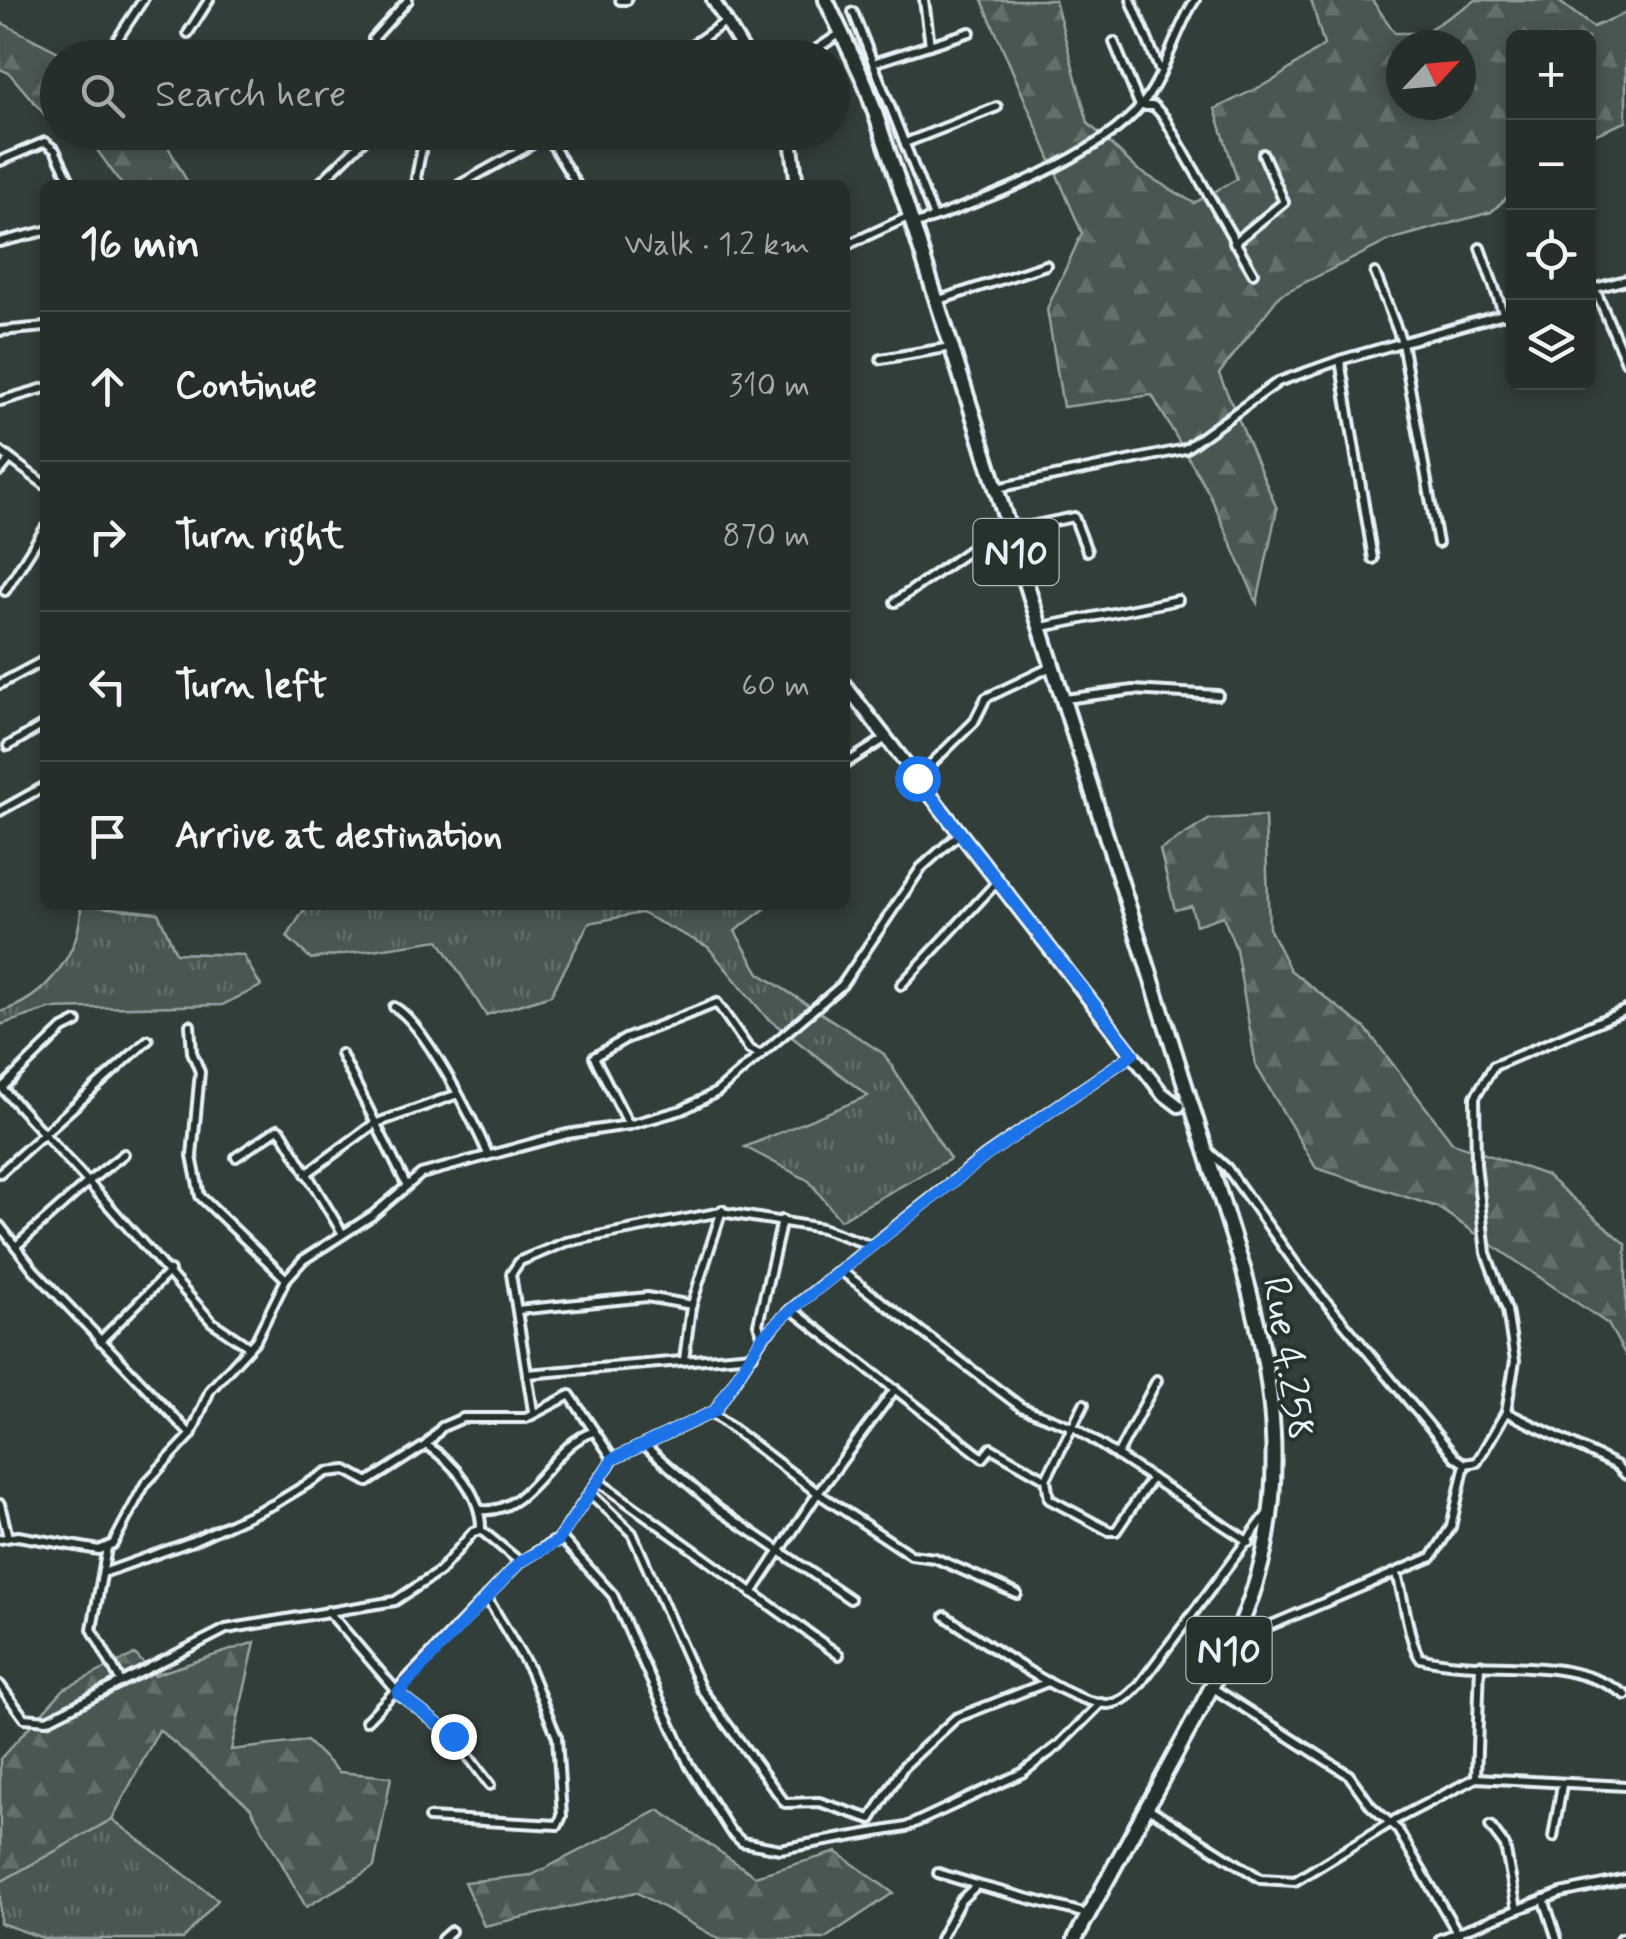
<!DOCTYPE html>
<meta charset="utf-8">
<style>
:root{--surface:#262e2b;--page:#323a37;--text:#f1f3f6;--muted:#a4a8a9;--line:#424a47}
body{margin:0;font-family:Mynerve,sans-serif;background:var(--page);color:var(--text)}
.controls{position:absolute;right:30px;top:30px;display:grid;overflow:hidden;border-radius:15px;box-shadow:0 5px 15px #0003}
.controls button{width:90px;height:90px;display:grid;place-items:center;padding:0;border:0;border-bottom:2px solid var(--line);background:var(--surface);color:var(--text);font:50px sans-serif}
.compass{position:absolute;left:1386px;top:30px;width:90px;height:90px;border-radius:50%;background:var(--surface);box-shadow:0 5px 15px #0003;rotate:64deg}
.stop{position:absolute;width:30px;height:30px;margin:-22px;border:8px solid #1a73e8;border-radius:50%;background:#fff}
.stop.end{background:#1a73e8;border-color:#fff;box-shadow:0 2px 10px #0008}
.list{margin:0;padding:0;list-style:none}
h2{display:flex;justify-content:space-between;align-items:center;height:130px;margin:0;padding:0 40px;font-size:42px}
h2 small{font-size:32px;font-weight:400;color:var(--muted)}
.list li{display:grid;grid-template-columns:65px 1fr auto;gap:30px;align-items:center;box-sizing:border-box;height:150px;padding:0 40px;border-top:2px solid var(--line)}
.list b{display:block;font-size:38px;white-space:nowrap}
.list em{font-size:32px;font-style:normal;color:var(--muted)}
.icon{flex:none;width:55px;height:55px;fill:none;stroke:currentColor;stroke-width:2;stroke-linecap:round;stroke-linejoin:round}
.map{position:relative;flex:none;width:1626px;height:1939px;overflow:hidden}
.search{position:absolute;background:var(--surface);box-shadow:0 5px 15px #0003;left:40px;top:40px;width:810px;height:110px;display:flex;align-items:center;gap:25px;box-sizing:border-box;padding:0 35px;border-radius:55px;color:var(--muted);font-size:38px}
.panel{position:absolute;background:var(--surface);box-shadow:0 5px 15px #0003;left:40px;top:180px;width:810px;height:730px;border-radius:15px}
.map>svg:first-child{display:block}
</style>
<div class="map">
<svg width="1626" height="1939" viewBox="0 0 1626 1939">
<defs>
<pattern id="grass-tufts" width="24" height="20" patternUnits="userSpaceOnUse" patternTransform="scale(2.5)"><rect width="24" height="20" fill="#495651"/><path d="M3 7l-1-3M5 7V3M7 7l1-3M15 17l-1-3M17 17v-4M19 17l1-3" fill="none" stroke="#636f6b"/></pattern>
<pattern id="forest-firs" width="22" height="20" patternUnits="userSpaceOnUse" patternTransform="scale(2.5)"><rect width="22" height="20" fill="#495651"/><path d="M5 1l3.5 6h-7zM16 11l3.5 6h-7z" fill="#636f6b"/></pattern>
</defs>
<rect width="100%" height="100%" fill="#323e39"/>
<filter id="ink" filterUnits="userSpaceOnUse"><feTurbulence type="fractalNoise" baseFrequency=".01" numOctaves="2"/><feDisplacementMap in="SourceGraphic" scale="20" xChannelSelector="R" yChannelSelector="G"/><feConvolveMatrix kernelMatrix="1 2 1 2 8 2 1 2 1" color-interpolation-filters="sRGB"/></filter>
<g filter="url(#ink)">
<g fill="url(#grass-tufts)" stroke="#98a4a4" stroke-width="2.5">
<path d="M81 905 158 913 176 953 243 955 261 986 222 1005 49 1009 0 1025V1012C47 998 81 952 81 905Z"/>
<polygon points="307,905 770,905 735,931 759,973 884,1054 950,1159 840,1220 809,1181 745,1147 868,1096 766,1017 708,947 641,913 589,923 551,995 486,1015 439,940 311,959 287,937"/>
<polygon points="112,1819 218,1900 183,1939 46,1939 0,1923 0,1882"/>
</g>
<g fill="url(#forest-firs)" stroke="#98a4a4" stroke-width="2.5" fill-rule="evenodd">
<path d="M982 0H1055L1088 123 1138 170 1194 203 1237 179 1215 109 1274 80 1324 45 1311 0H1372L1395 33H1423L1476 0H1557L1593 27 1626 13V122L1589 137 1588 38H1514L1513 192 1491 212 1390 240 1280 295 1219 374 1277 509 1257 603 1210 495 1152 395 1063 407 1047 309 1082 233ZM1401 45H1461V105H1401Z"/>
<polygon points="0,22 68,57 58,58 57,129 9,73 0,69"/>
<polygon points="85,133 131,133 166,143 189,185 122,185"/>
<polygon points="1265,816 1269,928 1290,970 1366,1029 1453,1143 1546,1175 1626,1244 1626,1356 1608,1324 1437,1207 1316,1168 1256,1066 1236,949 1223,916 1196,925 1191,906 1175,910 1160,850 1210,819"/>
<polygon points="255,1642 231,1750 307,1741 339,1772 391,1777 374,1867 306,1907 250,1807 159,1730 112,1819 0,1882 0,1759 64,1689 135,1654 154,1675"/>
<polygon points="659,1810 755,1876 837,1852 893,1893 824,1939 719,1939 636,1892 484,1926 464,1882 532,1875"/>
</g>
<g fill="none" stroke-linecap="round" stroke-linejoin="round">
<g stroke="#e8f1f8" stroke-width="14">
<g id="street">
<polyline points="620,0 627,0"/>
<polyline points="924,0 930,45"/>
<polyline points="1131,0 1159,68"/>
<polyline points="853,12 934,218"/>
<polyline points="188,33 209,0"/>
<polyline points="1114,42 1140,106 1154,106 1164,117 1253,273"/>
<polyline points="105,58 143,0"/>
<polyline points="386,58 373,39 408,0"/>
<polyline points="674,58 725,22"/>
<polyline points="803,58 841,33"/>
<polyline points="873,63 970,32"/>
<polyline points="546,134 577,185"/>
<polyline points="905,143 997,107"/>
<polyline points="0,161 45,142 55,150 72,185"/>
<polyline points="320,183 372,132"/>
<polyline points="420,185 416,178 423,142"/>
<polyline points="459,185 547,136"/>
<path d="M913 225C978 203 1101 157 1143 103 1166 74 1174 32 1195 0"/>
<polyline points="0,242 45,231"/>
<polyline points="1234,243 1284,202 1263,154"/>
<polyline points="845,246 910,216"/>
<polyline points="1480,248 1504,315"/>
<polyline points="1375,273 1402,342 1438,543"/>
<polyline points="1595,289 1626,362"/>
<polyline points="1588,290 1626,280"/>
<polyline points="939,300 1046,265"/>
<polyline points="0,331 45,327"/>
<polyline points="881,359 951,347"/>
<polyline points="1340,360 1373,559"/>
<polyline points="0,401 45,388"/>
<polyline points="0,451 45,485"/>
<polyline points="0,471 10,459"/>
<polyline points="997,488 1185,449 1278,382 1340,360 1514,311"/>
<polyline points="1011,530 1074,517 1087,551"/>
<polyline points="5,591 45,528"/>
<polyline points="895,602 971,549 1010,535"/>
<polyline points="1042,627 1178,600"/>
<polyline points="0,684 45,660"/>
<polyline points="1065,699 1133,690 1218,695"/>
<polyline points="8,746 45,724"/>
<polyline points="845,764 886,738"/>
<polyline points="918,777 974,722 986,698 1051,667"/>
<polyline points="0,811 45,786"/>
<polyline points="901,985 997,882"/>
<path d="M394 1007C423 1021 474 1122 488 1154"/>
<polyline points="190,1025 192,1052 200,1072 192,1156 200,1196 286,1279"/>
<polyline points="341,1054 406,1184"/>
<polyline points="0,1086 88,1182 16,1246"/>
<polyline points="2,1088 63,1029 77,1022"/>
<polyline points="629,1125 594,1057 625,1039 717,1003 749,1049 761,1055"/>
<polyline points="1208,1151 1227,1168 1299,1269 1455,1457 1465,1464 1477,1462 1506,1412 1515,1361 1507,1310 1486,1253 1476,1164 1475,1097 1494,1066 1626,1010"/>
<polyline points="124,1154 88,1182 212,1322 249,1347"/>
<polyline points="236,1157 278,1129 282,1132 343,1234"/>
<polyline points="0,1173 148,1040"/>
<polyline points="306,1174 374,1124 458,1094"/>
<polyline points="0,1226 34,1270 191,1435"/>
<polyline points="840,1270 1021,1407 1075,1428 1249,1542"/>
<polyline points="791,1309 983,1458 991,1448 1046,1479"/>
<polyline points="517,1310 647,1297 692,1305"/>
<polyline points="763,1337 758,1324 782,1220"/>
<polyline points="100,1341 170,1271"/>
<polyline points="684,1360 691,1307 722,1210"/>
<polyline points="527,1374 753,1355"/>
<polyline points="1084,1404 1046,1479 1049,1499 1109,1531 1116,1531 1152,1478"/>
<polyline points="533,1411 511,1274 520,1261 566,1242 721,1212 822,1228 869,1245"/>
<polyline points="1506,1412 1616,1465 1626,1475"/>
<polyline points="712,1413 819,1494 911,1555 935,1558 1017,1594"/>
<polyline points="426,1445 442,1427 463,1418 526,1418 570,1395 613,1459"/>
<polyline points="644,1445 718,1509 850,1599"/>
<polyline points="1117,1456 1157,1380"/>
<polyline points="598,1481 839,1655"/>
<polyline points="590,1493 632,1533 701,1689 785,1803 819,1802 871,1819 904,1766 956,1718 1048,1682"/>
<polyline points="0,1504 8,1537"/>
<path d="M482 1510C531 1514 552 1443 593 1432"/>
<polyline points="0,1539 18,1536 99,1550 113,1544 145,1484 191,1435 210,1390 256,1340 286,1279 303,1260 373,1215 421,1174 567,1134 629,1125 682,1110 717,1092 842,985 921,868 960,833"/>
<polyline points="558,1540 613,1459 715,1411 763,1337 791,1309 986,1155 1133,1054"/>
<polyline points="107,1548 92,1629 121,1682"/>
<path d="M103 1573 190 1542 274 1504 327 1472 346 1470 368 1482 426 1445C454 1462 482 1496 481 1530"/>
<path d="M1397 1574C1403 1594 1410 1646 1420 1658 1489 1675 1563 1652 1626 1695"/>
<polyline points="752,1593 818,1493 895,1389"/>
<polyline points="328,1611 399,1694 453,1736 490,1785"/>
<path d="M945 1616C979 1638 1069 1705 1108 1704 1122 1703 1131 1694 1140 1684L1267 1514"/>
<polyline points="1236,1640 1432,1557 1451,1527 1465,1464"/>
<polyline points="0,1685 24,1718 47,1720 226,1629 395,1601 439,1572 473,1532 481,1530 520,1562 553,1542 564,1541 613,1595 689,1765 730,1831 742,1842 780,1849 906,1827 1022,1773 1059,1745 1101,1703"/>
<polyline points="1213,1688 1349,1775 1371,1806 1398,1830 1461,1939"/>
<polyline points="366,1721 520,1562"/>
<polyline points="1476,1778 1480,1664"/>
<polyline points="1147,1807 1261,1879 1295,1881 1395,1820 1476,1778 1626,1786"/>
<polyline points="429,1818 558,1825 562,1816 557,1737 530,1670 487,1598"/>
<polyline points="1490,1826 1505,1846 1517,1909"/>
<polyline points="1553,1837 1562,1785"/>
<polyline points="938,1873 977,1885"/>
<polyline points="1544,1899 1557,1939"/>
<polyline points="442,1939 451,1931"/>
<polyline points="940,1939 960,1901 977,1885 1087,1914"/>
<polyline points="1440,1939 1561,1893 1626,1879"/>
<polyline points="1620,1939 1626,1937"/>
</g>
</g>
<g stroke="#e8f1f8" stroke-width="18">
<g id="secondary">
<polyline points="713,0 748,58"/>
<polyline points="790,132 797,185"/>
<polyline points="845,685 1162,1093 1179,1106"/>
</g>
</g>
<g stroke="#e8f1f8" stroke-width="20">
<path id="highway" d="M826 0 865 83 910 216 1243 1268C1268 1356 1283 1445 1267 1537 1254 1612 1216 1680 1180 1746 1145 1811 1110 1875 1075 1939"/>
</g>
<use href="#street" stroke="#26332d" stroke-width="6"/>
<use href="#secondary" stroke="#26332d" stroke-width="10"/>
<use href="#highway" stroke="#26332d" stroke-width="12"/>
</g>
</g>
<g fill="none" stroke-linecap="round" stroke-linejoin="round" filter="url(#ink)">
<polyline stroke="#1a73e8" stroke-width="12" points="453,1736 398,1693 520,1562 558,1541 613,1459 715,1411 763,1336 791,1310 986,1156 1133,1054 917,778"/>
</g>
<g text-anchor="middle" stroke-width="8" stroke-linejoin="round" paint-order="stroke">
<g fill="#26332d" stroke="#aeb8bb" stroke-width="2.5">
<rect x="973.5" y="519" width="85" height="66" rx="8"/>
<rect x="1186.5" y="1617" width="85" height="66" rx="8"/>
</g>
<g font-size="38" font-weight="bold" fill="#e8f1f8">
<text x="1016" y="565">N10</text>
<text x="1229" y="1663">N10</text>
</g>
<g font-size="40" fill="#e8f1f8" stroke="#26332d">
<text transform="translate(1290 1358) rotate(81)" y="14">Rue 4.258</text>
</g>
</g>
</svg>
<div class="controls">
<button>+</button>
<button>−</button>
<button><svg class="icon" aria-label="locate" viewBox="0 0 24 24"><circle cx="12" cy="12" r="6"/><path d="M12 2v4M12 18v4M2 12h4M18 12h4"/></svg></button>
<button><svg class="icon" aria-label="layers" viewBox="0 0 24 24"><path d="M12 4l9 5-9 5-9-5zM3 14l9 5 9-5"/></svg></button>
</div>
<svg class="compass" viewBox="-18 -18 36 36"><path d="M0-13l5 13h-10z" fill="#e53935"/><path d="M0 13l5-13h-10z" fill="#a4a8a9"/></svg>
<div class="stop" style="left:917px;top:778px"></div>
<div class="stop end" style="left:453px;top:1736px"></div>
<div class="search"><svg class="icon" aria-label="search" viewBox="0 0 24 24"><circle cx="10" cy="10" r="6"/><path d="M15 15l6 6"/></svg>Search here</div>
<section class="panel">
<h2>16 min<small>Walk · 1.2 km</small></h2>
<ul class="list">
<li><svg class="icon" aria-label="ahead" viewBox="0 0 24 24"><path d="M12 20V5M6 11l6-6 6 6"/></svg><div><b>Continue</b></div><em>310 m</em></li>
<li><svg class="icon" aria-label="right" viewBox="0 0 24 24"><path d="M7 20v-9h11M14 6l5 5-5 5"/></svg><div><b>Turn right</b></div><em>870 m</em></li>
<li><svg class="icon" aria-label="left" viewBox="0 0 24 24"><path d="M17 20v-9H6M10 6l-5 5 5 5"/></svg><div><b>Turn left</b></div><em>60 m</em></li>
<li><svg class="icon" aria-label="arrive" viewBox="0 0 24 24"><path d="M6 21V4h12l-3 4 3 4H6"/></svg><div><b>Arrive at destination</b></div></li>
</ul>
</section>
</div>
